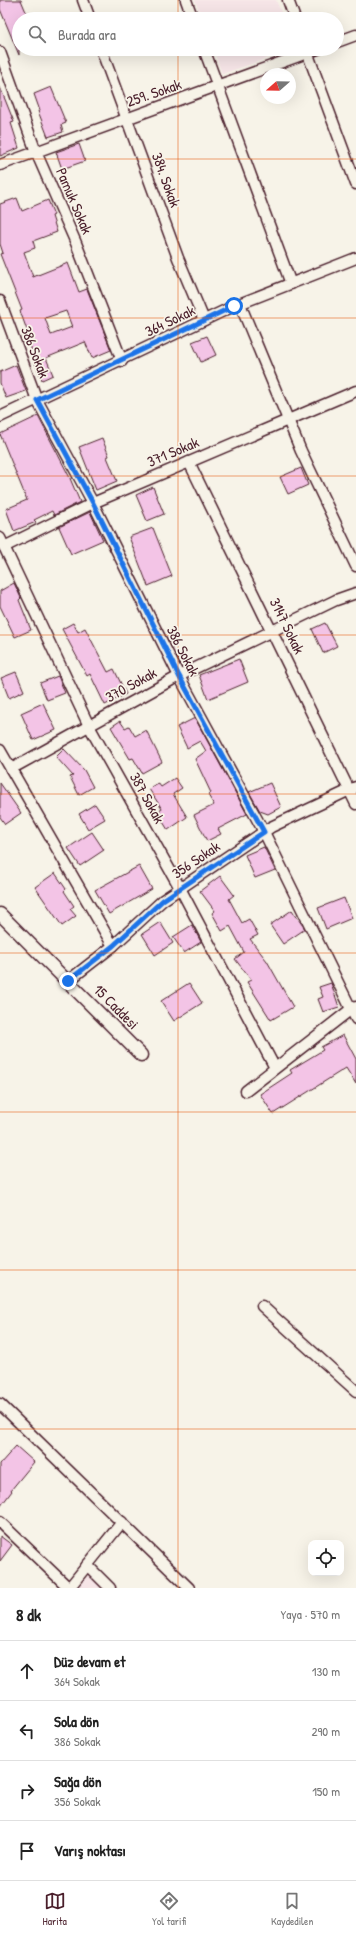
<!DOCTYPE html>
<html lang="tr">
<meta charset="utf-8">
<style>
:root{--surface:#fff;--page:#f2f2f2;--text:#222;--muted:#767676;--line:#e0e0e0;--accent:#4a1f2b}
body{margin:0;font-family:"Patrick Hand",sans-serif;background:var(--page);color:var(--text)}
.controls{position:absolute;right:12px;bottom:12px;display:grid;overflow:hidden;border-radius:8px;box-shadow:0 4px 16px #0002}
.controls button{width:36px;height:36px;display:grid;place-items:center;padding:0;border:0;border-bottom:1px solid var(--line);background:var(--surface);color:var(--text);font:20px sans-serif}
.compass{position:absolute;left:260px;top:68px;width:36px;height:36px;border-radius:50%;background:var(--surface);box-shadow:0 4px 16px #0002;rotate:250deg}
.stop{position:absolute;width:12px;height:12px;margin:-9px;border:3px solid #1a73e8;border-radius:50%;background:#fff}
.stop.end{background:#1a73e8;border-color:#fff;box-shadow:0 1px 4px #0008}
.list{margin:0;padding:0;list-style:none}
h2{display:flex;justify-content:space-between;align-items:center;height:52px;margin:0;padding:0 16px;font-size:17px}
h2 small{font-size:13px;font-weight:400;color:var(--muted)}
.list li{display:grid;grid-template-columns:26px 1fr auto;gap:12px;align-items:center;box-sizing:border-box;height:60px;padding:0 16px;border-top:1px solid var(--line)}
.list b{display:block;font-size:15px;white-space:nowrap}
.list p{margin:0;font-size:13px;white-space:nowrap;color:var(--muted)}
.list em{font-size:13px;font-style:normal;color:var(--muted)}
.icon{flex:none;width:22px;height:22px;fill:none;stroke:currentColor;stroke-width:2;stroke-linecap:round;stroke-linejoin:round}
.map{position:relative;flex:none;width:356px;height:1588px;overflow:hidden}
.search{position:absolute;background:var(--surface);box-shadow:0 4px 16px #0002;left:12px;right:12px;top:12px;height:44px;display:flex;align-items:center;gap:10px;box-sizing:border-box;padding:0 14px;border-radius:22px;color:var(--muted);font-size:15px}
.sheet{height:292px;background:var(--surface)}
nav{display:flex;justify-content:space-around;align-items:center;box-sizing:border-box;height:56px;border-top:1px solid var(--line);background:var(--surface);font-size:11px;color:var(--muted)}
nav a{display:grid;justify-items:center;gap:2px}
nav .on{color:var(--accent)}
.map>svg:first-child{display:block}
</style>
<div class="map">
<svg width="356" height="1588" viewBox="0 0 356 1588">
<rect width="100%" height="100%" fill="#f7f3e8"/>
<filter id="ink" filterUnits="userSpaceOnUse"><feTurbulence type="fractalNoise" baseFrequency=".025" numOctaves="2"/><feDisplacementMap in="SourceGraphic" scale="8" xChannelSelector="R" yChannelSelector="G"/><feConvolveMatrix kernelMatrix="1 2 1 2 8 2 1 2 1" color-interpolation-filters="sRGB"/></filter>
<g filter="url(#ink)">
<g fill="#f6e5e7">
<polygon points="195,0 276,0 284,19 202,19"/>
<polygon points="213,49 294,49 222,74"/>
<polygon points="89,1574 103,1588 77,1588"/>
</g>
<g fill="#f3c4e6" stroke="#4a1f2b" fill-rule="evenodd">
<polygon points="0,0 21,0 29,19 19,19 19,55 0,9"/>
<polygon points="0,87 14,122 11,123 19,148 0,156"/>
<polygon points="51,87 66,123 61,125 63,132 48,137 38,111 40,111 34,94"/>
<polygon points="79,144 85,161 62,169 56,152"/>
<path d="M17 198 22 211 48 200 54 215 52 216 57 232 33 241 35 248 24 252 33 277 68 263 79 292 87 289 111 350 92 358 85 342 46 358 53 375 42 380 34 360 30 344H32L20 311 22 310 0 254 3 253 0 244V204ZM66 311 72 327 51 335 45 318Z"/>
<polygon points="207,336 216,355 201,362 192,342"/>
<polygon points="16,365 26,391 6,398 0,383 0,372"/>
<polygon points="38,416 69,476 80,502 54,515 52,511 34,520 36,522 14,531 6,509 27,500 0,434"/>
<polygon points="102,438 109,456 107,457 117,481 96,490 79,447"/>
<polygon points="301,468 308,485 288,494 280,477"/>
<polygon points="153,487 164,514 147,521 136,495"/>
<polygon points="90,512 103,540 71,554 59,527"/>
<polygon points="153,528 172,576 148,586 129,537"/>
<polygon points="14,583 21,598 19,600 31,630 15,637 0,606 0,591"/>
<polygon points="73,623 78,632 85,628 108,672 114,669 126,694 105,705 90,674 87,676 62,629"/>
<polygon points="325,623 337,646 323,653 312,629"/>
<polygon points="239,659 248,682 208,699 199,675"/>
<polygon points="16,672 24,691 9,698 1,678"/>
<polygon points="58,676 65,693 47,700 40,683"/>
<polygon points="43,703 56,730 33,740 21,713"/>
<polygon points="195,718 247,814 218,829 221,834 207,841 194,815 214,805 208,795 211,793 195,759 206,751 200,741 187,748 177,727"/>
<polygon points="120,721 125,728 129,726 135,736 146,730 162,762 142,773 133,758 130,759 111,727"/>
<polygon points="64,749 84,770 93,787 79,795 70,777 73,776 56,757"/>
<polygon points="175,778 182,788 173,794 187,817 168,830 157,812 162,809 149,789 158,783 161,787"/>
<polygon points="0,783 21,813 5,824 0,817"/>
<polygon points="270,783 281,807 268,814 260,811 249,792"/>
<polygon points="95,804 105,819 88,829 79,814"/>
<polygon points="92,832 104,850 80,866 68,848"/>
<polygon points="264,847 275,870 255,878 245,855"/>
<polygon points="139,866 152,889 109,914 95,890"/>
<polygon points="55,873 66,889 64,891 74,906 70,909 76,916 62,926 35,887"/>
<polygon points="220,876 234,895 229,899 242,923 249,919 258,935 250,939 267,961 293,1007 271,1020 247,982 251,980 235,959 244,952 230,926 222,931 212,913 215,911 200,891"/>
<polygon points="344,898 352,918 326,929 318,908"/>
<polygon points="292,910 305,929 283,944 270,925"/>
<polygon points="160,922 173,943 155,955 142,934"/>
<polygon points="192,925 201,942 184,953 173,937"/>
<polygon points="189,983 202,1003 174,1021 161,1001"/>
<polygon points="331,983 339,1007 323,1012 318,999 323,997 319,987"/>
<polygon points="343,1035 356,1059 356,1084 346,1068 273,1114 260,1094 292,1073 290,1070 323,1050 321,1047"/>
<polygon points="16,1446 34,1462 11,1490 12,1491 0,1507 0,1464"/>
<polygon points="0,1536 12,1545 0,1561"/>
</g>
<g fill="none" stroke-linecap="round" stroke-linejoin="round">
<g stroke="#4a1f2b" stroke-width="13">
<g id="minor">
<polyline points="83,0 90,19"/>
<polyline points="186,0 193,19"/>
<polyline points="288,0 295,19"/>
<polyline points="337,42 356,35"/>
<polyline points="101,49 178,258 204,320"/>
<polyline points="204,49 291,284"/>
<polyline points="306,49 356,184"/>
<polyline points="0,52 36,152 76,243 122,361"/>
<polyline points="0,165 318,49"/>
<polyline points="0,301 37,400 93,503 179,676 264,832 356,1019"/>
<polyline points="240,304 301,451 356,566"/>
<polyline points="0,417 234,306 356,258"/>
<polyline points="189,462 356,804"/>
<polyline points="0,538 89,726 180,888 275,1068"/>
<polyline points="4,547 93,503 356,391"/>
<polyline points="0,750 113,946"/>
<polyline points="11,769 179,676 336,600 356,593"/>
<polyline points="68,981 113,946 163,900 271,827 356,787"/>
<polyline points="246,1091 350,1010 356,1007"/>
<polyline points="262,1306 356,1391"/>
<polyline points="0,1404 189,1588"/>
<polyline points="0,1522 69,1588 122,1522"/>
<polyline points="87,1565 110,1588"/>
</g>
</g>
<g stroke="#4a1f2b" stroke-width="15">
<polyline id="tertiary" points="0,914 141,1055"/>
</g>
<use href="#minor" stroke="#f7f3e8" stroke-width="10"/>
<use href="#tertiary" stroke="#f7f3e8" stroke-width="12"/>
</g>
</g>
<g fill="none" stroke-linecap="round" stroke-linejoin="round" filter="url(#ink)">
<polyline stroke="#1a73e8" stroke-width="5" points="68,981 113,946 163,900 264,832 179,676 93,503 37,400 234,306"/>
</g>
<path fill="none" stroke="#e8590c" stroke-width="1" stroke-opacity="0.55" d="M178 0V19M178 49V1588M0 159H356M0 318H356M0 476H356M0 635H356M0 794H356M0 953H356M0 1112H356M0 1270H356M0 1429H356"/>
<g text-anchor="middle" stroke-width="3.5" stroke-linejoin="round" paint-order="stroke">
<g font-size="15" fill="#4a1f2b" stroke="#f7f3e8">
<text transform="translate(154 93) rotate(-19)" y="5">259. Sokak</text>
<text transform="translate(166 180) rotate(70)" y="5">384. Sokak</text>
<text transform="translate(74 201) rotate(67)" y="5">Pamuk Sokak</text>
<text transform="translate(170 321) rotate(-26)" y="5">364 Sokak</text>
<text transform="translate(35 352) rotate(69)" y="5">386 Sokak</text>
<text transform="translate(173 452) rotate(-23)" y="5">371 Sokak</text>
<text transform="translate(287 626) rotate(64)" y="5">3147 Sokak</text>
<text transform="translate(183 651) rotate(63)" y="5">386 Sokak</text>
<text transform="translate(131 685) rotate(-29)" y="5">370 Sokak</text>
<text transform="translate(147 798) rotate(61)" y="5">387 Sokak</text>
<text transform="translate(196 860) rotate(-34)" y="5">356 Sokak</text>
<text transform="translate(116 1007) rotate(45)" y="5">15 Caddesi</text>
</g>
</g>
</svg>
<div class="controls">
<button><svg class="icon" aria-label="locate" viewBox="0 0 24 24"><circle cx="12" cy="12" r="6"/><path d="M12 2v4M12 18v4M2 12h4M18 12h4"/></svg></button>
</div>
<svg class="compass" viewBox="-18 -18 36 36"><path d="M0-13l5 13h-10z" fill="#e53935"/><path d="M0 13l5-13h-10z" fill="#767676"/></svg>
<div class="stop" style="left:234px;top:306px"></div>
<div class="stop end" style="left:68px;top:981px"></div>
<div class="search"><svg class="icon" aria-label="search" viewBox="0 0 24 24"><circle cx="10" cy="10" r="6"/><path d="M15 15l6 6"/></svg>Burada ara</div>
</div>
<section class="sheet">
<h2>8 dk<small>Yaya · 570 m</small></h2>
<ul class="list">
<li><svg class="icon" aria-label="ahead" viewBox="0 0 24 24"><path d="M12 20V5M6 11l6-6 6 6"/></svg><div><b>Düz devam et</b><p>364 Sokak</p></div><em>130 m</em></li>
<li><svg class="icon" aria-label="left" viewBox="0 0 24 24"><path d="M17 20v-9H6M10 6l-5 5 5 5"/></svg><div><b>Sola dön</b><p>386 Sokak</p></div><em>290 m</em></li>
<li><svg class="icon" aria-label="right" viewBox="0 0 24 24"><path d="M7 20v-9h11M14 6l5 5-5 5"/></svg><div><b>Sağa dön</b><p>356 Sokak</p></div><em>150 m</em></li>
<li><svg class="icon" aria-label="arrive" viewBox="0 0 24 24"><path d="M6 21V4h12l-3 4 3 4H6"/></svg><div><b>Varış noktası</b></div></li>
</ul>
</section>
<nav>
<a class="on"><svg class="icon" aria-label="map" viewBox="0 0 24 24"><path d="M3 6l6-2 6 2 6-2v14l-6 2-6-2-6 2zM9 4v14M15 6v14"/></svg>Harita</a>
<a><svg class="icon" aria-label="directions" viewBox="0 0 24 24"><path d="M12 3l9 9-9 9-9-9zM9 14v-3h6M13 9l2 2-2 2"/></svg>Yol tarifi</a>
<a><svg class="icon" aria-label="saved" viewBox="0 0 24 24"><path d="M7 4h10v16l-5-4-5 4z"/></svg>Kaydedilen</a>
</nav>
